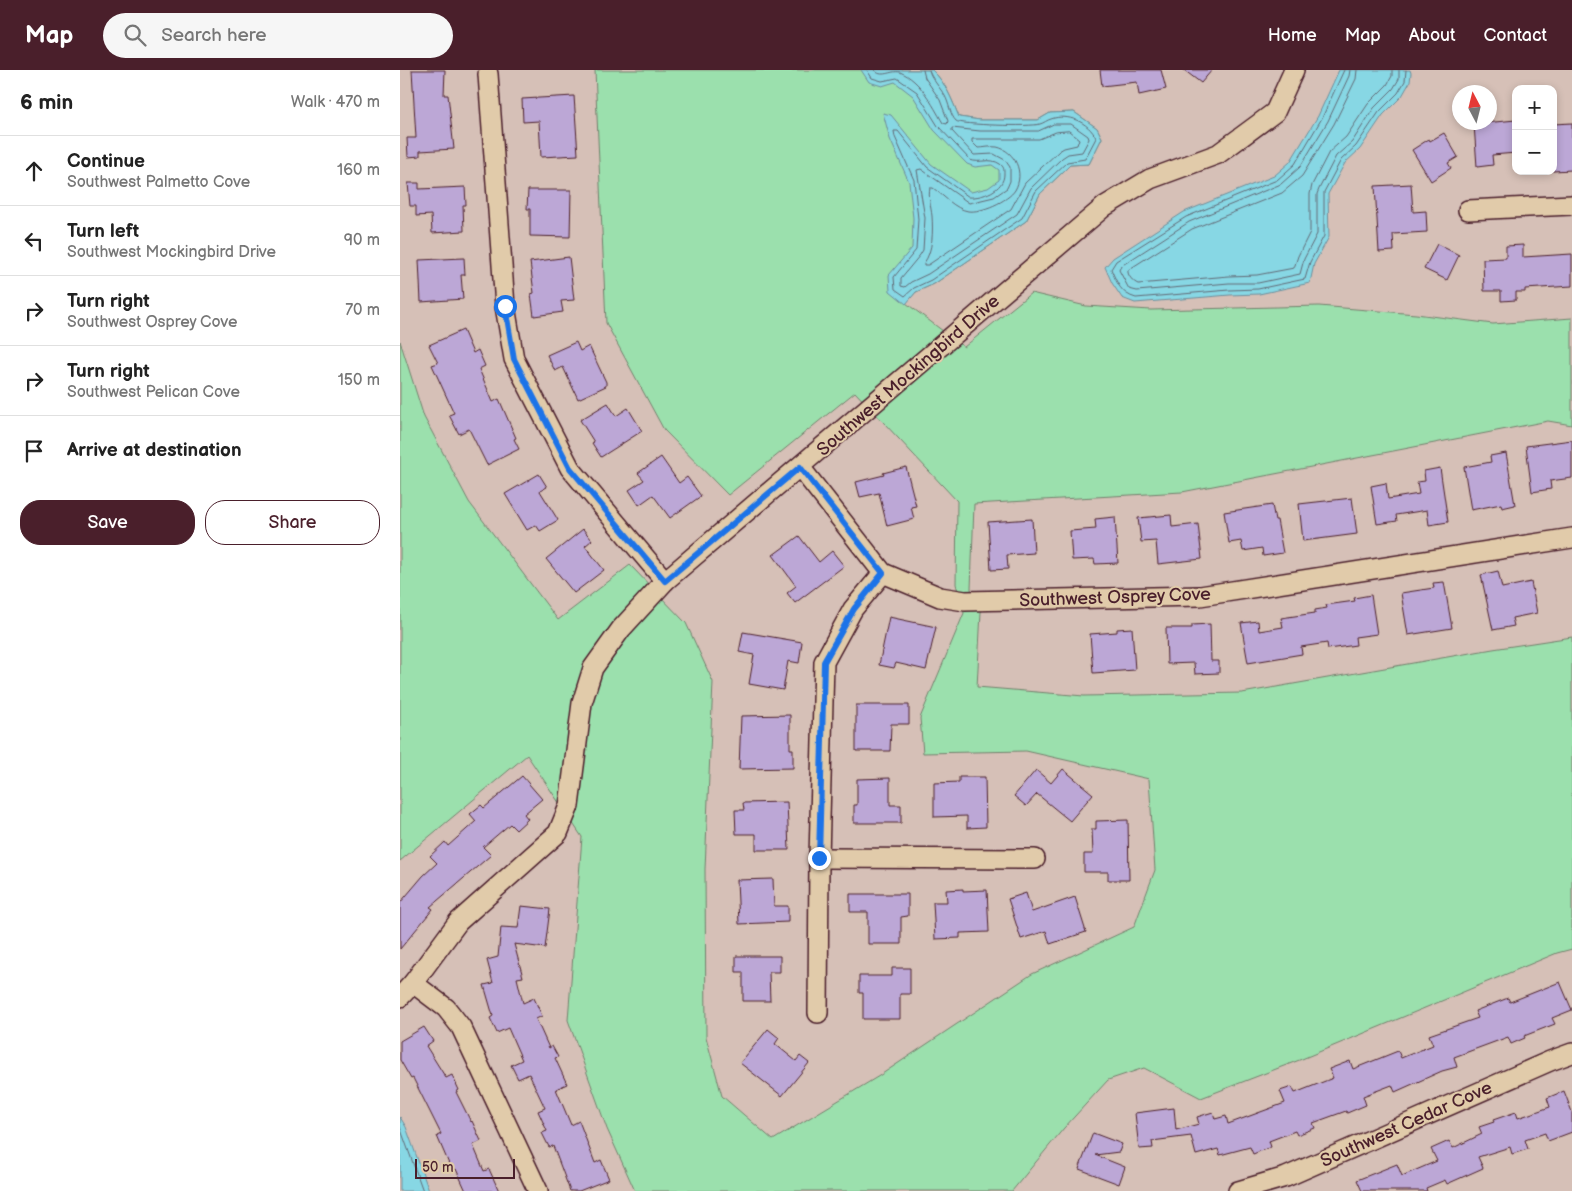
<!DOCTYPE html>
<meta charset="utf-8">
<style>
:root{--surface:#fff;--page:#f6f6f6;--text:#222;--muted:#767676;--line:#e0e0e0;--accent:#4a1f2b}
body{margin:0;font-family:"Balsamiq Sans",sans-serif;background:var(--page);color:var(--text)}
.controls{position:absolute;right:15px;top:15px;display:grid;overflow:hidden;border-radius:10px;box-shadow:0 2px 8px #0003}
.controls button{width:45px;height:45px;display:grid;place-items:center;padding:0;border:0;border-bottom:1px solid var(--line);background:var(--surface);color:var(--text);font:25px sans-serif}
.compass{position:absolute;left:1052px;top:15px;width:45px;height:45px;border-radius:50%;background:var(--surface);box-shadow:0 2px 8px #0003;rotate:353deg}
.scale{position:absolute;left:15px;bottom:12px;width:100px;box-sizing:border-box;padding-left:5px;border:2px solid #4a1f2b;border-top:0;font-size:14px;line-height:18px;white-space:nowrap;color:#4a1f2b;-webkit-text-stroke:4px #e1cbaa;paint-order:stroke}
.stop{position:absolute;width:15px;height:15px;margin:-11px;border:4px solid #1a73e8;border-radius:50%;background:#fff}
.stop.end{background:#1a73e8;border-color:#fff;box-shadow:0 1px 5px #0008}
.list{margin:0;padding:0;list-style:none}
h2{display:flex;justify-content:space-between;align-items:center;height:65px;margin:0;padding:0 20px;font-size:21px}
h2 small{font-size:16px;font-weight:400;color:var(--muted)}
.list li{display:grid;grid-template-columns:32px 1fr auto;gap:15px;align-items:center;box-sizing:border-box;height:70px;padding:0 20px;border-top:1px solid var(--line)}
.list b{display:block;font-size:19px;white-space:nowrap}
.list p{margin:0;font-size:16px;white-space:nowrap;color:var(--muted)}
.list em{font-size:16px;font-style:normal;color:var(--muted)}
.actions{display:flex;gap:10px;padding:15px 20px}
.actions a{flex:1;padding:11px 0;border:1px solid var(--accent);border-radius:20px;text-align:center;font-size:18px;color:var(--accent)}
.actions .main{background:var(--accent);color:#fff}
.icon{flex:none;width:28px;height:28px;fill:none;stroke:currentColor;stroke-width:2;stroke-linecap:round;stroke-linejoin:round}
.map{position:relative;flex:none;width:1172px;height:1121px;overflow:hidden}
header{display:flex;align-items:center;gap:30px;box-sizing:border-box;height:70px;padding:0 25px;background:var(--accent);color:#fff}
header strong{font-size:24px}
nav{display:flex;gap:28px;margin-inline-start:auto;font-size:18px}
.search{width:350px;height:45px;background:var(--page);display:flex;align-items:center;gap:12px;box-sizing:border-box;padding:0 18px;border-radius:28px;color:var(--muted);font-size:19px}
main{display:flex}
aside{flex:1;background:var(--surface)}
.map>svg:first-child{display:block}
</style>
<header>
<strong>Map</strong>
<div class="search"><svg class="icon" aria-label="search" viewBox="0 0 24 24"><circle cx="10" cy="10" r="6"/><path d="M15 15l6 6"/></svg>Search here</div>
<nav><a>Home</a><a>Map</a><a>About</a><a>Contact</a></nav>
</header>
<main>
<aside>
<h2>6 min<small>Walk · 470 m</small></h2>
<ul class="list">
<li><svg class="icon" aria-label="ahead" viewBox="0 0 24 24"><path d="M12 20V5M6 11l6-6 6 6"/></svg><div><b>Continue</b><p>Southwest Palmetto Cove</p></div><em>160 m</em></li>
<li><svg class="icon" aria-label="left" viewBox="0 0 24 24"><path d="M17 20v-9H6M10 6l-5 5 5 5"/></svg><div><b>Turn left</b><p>Southwest Mockingbird Drive</p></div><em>90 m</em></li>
<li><svg class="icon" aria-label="right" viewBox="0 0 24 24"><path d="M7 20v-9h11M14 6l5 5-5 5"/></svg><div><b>Turn right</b><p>Southwest Osprey Cove</p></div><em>70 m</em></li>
<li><svg class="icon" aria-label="right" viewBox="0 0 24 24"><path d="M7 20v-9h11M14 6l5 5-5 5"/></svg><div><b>Turn right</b><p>Southwest Pelican Cove</p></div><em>150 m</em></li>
<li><svg class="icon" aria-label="arrive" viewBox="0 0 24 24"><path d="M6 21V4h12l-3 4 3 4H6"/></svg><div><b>Arrive at destination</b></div></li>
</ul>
<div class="actions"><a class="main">Save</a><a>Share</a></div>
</aside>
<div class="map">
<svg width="1172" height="1121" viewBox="0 0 1172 1121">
<rect width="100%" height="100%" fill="#d6c0b7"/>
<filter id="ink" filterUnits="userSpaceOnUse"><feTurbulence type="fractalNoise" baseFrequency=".02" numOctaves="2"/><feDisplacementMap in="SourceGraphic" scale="10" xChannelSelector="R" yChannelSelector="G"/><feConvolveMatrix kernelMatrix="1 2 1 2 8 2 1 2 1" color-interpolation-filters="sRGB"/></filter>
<g filter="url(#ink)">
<path fill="#9be0ad" stroke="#72806c" d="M195 0H532C546 13 552 30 559 47L580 50H638L650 43 674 42 697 58 702 68 689 94 670 95 640 124 626 151 534 214 516 222 506 233 564 277 631 223 686 236 751 240 919 236 1016 244 1093 254 1172 248V355L1148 351 782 422 574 434 571 519 581 542 577 617 684 626 842 623 1093 579 1172 567V879L1157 883 902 989 801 1028 744 998 708 1010 664 1058 612 1121H235L207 1059 168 950 182 767 127 685 0 791V271L24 347 69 432 158 550 230 495 286 553 313 612 305 799 306 967 322 1026 373 1070 479 1006 632 904 734 857 755 800 749 709 626 681 523 683 520 648 564 543 556 514 557 431 455 322 328 425 264 360 206 253Z"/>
<g fill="#87d7e4" stroke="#6f8d9a">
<path d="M461 0H532C546 13 552 30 559 47L580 50H638L650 43 674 42 697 58 702 68 689 94 670 95 640 124 626 151 534 214 516 222 506 234 490 221 489 205 512 178 513 148 509 112 490 69 483 43 491 45 531 94 571 122 588 118 599 110V100L592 95 575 97 567 94 534 60 513 26 495 12 482 16 469 12Z"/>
<polygon points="939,0 1010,0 1011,3 1010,12 1002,26 983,45 960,79 945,93 928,124 929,167 914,194 910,213 859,224 830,225 735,233 722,228 712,213 705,197 713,188 784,142 874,106 890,92 918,46"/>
<polygon points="0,1047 6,1057 29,1121 0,1121"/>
</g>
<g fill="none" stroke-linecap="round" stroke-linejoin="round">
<g stroke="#626975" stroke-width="1">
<path d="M467 0 472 8 482 11 497 8 517 22 538 56 570 90C580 94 590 87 600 94 604 97 604 99 604 104 604 120 582 128 569 127L527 97 498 61H494L495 67 514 110 518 149 516 180 494 207 495 219 505 226 514 218 531 210 622 148 636 121 667 92 685 89 696 68C689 52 667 43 651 49 647 50 644 53 640 54 632 57 560 55 556 51 550 45 549 33 545 26 541 19 530 7 529 0"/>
<path d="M474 0C482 9 490 0 500 2 521 11 532 34 543 53L547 54 548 51 540 30 525 8 523 0"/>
<path d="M944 0 922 48 895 94 877 110 786 147 716 191 711 199C717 213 721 224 736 228L829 220 858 219 905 209 910 192 924 166V122L941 90 956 76 979 42 998 23 1005 11 1006 0"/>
<polyline points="950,0 949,6 928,51 900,97 881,114 789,152 721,196 719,200 729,219 737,221 829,213 858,213 900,204 904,189 917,164 917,124 919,119 936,86 952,72 974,38 993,19 999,9 999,0"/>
<path d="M957 0 956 9 934 54 902 106 882 123 792 159 728 200C727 205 733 212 738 214L829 206 857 205 894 198 898 186 910 162V124L912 115 929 82 946 67 968 34 987 15 992 6V0"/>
<polygon points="654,54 671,54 688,66 689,69 682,82 668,84 662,88 631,118 617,144 528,204 511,212 505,217 501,216 501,208 520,185 523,180 525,148 517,100 521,99 569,133 594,127 607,118 610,111 610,97 605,90 594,84 574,85 552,61 552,58 580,61 638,61"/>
<path d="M669 61 679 69 677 75 664 78 659 81 625 113 611 139 528 195H524V193C533 181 533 161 532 146 531 137 528 127 530 118H533C543 125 555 139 568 141 581 143 608 131 615 120 625 103 615 81 597 77 590 76 584 78 578 78L572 72V69H639L656 62Z"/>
<polyline points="0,1057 23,1121"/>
</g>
</g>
<g fill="#bca7d6" stroke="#4a1f2b">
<polygon points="12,0 45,0 44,25 48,25 54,79 20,81 20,86 8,87 7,68 16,68"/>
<polygon points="700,0 761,0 766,19 739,25 737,12 702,16"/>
<polygon points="784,0 812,0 801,13"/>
<polygon points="174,26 178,85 141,87 139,51 123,52 122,29"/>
<polygon points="1116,50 1116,83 1092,85 1093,95 1077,97 1074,54"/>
<polygon points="1172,53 1172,100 1153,101 1153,54"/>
<polygon points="1044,63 1058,87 1048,93 1051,98 1031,111 1012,80 1029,69 1030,71"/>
<polygon points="8,113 19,113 19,119 65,117 66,135 63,135 64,161 32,163 31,145 16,146 16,136 10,136"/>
<polygon points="1011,114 1013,142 1026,141 1027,162 993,164 994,181 979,182 975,116"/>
<polygon points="128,120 171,120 170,167 130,166 130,139 127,139"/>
<polygon points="1037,174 1059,185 1047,210 1024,199"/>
<polygon points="1123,175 1123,187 1172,184 1172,216 1125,219 1125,222 1116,222 1116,230 1101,231 1101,221 1084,221 1083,189 1106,188 1106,176"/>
<polygon points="169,187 174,230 161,231 163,242 134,246 131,224 134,223 130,192"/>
<polygon points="64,188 65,205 61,205 63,229 21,232 19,190"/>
<polygon points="63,260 73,283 78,280 85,296 79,299 93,332 99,329 116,368 114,369 119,379 87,395 69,359 59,364 49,345 54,343 32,295 38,293 29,275"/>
<polygon points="176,272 180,281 189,276 206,312 206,316 178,329 163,297 155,301 147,285"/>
<polygon points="208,333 216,346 228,338 242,361 201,387 192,373 194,372 180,350"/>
<polygon points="1172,370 1172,408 1150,411 1151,419 1132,422 1126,376"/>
<polygon points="1106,383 1115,435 1102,438 1101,434 1071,440 1064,397 1091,392 1090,386"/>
<polygon points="261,387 279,413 287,407 301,426 270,448 253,425 239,435 229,420 244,410 238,403"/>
<polygon points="506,397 516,436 511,437 514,449 487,456 479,423 460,427 456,412 484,405 483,403"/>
<polygon points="1040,398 1048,452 1029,455 1027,440 996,445 997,451 977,454 971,416 986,413 988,429 1019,424 1017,412 1025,411 1024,401"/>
<polygon points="139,404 147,417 140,421 158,450 140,461 136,455 127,460 105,424"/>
<polygon points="952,428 957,464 903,471 899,434"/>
<polygon points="872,435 875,450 877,450 883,483 863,486 862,478 843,481 841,471 829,473 824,442"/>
<polygon points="771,445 772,457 798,454 802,489 758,494 756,471 741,472 738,448"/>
<polygon points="715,447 718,493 695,494 694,489 672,490 670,461 696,459 695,449"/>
<polygon points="632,449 634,483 607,485 608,499 591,500 588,452"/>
<polygon points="183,459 192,470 185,476 204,500 174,523 146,489"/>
<polygon points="399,466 419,492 432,481 444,496 395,533 387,523 396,516 373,485"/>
<polygon points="1098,501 1102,518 1131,512 1137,543 1112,548 1114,556 1093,560 1081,505"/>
<polygon points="1044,512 1052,558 1008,565 1001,523 1034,518 1033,513"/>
<polygon points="971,525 977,564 955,567 956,575 928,579 927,573 901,577 902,584 848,593 841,553 858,551 859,561 883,557 881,548 915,543 915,540 927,538 926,535 955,531 954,528"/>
<polygon points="489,547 536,557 526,600 496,593 494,598 479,595"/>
<polygon points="810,554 811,591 819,591 819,603 795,604 794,593 767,594 766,558 792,558 792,555"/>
<polygon points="732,558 735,600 693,603 690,564 717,562 717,559"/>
<polygon points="343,562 402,572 399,593 388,591 383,620 349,614 354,585 339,582"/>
<polygon points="456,635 509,635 509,654 491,654 490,681 456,681"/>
<polygon points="390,645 390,679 393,679 393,698 339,699 341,646"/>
<polygon points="663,699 693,724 670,751 637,724 626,736 614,726 636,700 651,713"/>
<polygon points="122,706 142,729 124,744 128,749 116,760 110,754 83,777 91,785 30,837 33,839 0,879 0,833 23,806 37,793 30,786 45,772 48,776 76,751 70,744 81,735 84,738"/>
<polygon points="559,707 585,707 586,757 567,758 567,746 534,747 534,713 559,712"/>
<polygon points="490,708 490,735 501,735 501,753 454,753 454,735 457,735 457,709"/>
<polygon points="387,732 389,780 356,780 356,764 336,764 335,740 344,740 343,733"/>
<polygon points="728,750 729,810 708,810 708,802 684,802 684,784 693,784 692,759 696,759 696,751"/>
<polygon points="373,809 374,836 388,836 388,852 339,854 337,810"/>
<polygon points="563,819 563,821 587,820 589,862 560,863 560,868 535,869 533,832 547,832 546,820"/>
<polygon points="626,823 632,842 675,827 686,862 650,874 646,861 621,869 608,829"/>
<polygon points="450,824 508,824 508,846 501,847 501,874 468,874 468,842 450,842"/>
<polygon points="121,836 150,839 145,878 114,874 123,907 117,908 123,933 134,928 142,946 136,949 149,978 152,976 158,987 155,988 167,1014 156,1019 171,1055 179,1051 195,1093 201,1090 209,1109 179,1121 170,1121 153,1076 149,1077 142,1063 147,1061 138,1041 145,1038 129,1004 118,1009 111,995 122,990 108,958 97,963 90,948 93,946 84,915 93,913 87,890 98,887 101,857 118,858"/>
<polygon points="336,886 380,886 380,902 369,902 370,931 343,931 343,902 336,902"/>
<polygon points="492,898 510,898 510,924 500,924 500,949 463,949 463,923 459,923 459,906 492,906"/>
<polygon points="1160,912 1172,940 1152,948 1155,954 1124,966 1125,968 1111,974 1108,967 1054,987 1057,997 1042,1001 995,1022 992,1015 963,1026 966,1035 947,1043 946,1041 913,1053 915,1058 897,1065 895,1061 869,1071 871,1077 853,1084 850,1077 820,1085 818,1079 796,1085 791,1066 752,1071 753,1078 739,1079 735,1043 774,1038 776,1060 799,1054 797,1047 813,1042 815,1049 826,1046 828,1054 885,1033 880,1021 892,1017 895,1023 933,1008 929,999 950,991 953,999 998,981 1001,988 1033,975 1029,965 1078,948 1075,941 1108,928 1110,932"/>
<polygon points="24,957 33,971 26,976 46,1008 52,1005 59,1020 56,1022 71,1052 72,1051 81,1071 73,1075 84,1101 89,1099 99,1121 66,1121 56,1099 52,1101 37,1066 41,1064 13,1008 11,1009 0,990 0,971"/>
<polygon points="368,959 379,968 375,974 396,991 400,986 409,993 382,1026 340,993"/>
<polygon points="1164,1021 1172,1042 1172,1062 1148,1071 1145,1063 1125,1070 1128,1079 1112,1084 1110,1077 1078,1087 1083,1098 1047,1114 1045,1110 1026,1118 1027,1121 962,1121 957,1110 997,1094 1002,1106 1037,1091 1031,1079 1049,1071 1053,1078 1082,1064 1079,1057 1094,1052 1093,1050 1116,1042 1118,1048 1150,1037 1147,1028"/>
<polygon points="693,1063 722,1074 719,1082 695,1085 725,1097 719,1114 679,1099"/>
</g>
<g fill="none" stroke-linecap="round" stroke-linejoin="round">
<g stroke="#4a1f2b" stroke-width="22">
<g id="minor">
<polyline points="88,4 105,236 114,289 170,398 265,511"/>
<polyline points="1068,140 1172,135"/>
<polyline points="400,397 483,503 540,527 565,531 800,526 1172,468"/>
<polyline points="419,788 635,789"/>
<polyline points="13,913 46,938 61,957 138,1121"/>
<polyline points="0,927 13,913 58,852 158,763 169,736 182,633 193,598 221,559 265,511 705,136 750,109 818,84 875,42 894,0"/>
<polyline points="418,943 419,788 424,592 453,539 483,503"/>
<polyline points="838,1121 886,1107 1150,991 1172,983"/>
</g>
</g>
<use href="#minor" stroke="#e1cbaa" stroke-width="19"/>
</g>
</g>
<g fill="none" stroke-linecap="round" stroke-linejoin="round" filter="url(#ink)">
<polyline stroke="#1a73e8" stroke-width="6" points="105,236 114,289 170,398 265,511 400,397 483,503 454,539 424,592 419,788"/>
</g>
<g text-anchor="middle" stroke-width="4" stroke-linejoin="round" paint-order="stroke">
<g font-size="18" fill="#4a1f2b" stroke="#e1cbaa">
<text transform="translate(508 305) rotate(-41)" y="6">Southwest Mockingbird Drive</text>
<text transform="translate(715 527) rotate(-2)" y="6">Southwest Osprey Cove</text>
<text transform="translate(1006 1054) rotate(-24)" y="6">Southwest Cedar Cove</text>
</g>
</g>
</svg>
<div class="controls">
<button>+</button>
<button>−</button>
</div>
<svg class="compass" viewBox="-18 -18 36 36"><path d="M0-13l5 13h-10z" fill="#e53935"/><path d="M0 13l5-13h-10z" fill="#767676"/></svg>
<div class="scale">50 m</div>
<div class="stop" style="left:105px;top:236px"></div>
<div class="stop end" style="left:419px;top:788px"></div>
</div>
</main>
